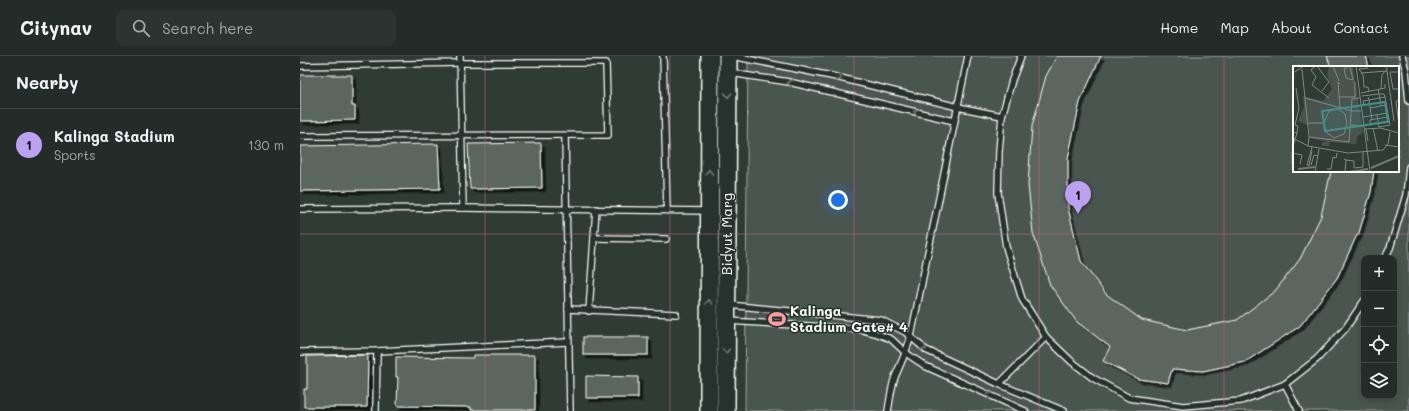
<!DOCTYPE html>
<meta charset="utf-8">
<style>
:root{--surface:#232c28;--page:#2b3430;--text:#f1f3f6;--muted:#a3a7a8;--line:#404845;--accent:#bca0f2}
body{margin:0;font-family:Mali,sans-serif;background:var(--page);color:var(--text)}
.controls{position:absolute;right:12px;bottom:12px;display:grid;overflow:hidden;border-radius:8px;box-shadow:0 2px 6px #0003}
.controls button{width:36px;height:36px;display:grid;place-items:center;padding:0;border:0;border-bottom:1px solid var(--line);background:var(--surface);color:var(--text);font:20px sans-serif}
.you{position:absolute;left:538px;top:144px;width:14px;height:14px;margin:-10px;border:3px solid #fff;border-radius:50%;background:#1a73e8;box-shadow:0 0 0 6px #1a73e833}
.badge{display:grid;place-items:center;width:26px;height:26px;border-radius:50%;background:var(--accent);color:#111;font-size:13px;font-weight:700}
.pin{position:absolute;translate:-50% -33px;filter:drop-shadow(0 1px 2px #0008)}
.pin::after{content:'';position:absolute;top:21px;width:14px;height:12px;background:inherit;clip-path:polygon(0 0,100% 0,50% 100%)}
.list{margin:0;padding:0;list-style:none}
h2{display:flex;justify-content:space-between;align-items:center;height:52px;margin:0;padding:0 16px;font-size:17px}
h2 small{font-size:13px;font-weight:400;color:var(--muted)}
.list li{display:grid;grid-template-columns:26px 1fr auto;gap:12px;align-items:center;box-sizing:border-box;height:72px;padding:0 16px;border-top:1px solid var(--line)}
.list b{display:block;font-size:15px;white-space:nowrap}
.list p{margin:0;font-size:13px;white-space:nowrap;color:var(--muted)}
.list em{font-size:13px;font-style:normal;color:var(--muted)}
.icon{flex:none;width:22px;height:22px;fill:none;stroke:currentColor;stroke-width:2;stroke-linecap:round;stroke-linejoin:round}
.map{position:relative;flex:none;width:1109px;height:355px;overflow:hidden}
header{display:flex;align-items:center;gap:24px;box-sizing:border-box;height:56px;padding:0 20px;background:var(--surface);border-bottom:1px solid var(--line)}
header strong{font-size:19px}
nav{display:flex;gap:22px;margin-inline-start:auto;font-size:14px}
.search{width:280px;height:36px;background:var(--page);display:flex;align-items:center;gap:10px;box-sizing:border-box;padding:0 14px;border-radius:8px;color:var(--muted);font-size:15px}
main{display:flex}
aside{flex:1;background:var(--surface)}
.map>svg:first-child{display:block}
</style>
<header>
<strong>Citynav</strong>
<div class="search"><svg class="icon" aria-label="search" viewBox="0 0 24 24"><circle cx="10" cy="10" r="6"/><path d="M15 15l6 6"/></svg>Search here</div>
<nav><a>Home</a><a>Map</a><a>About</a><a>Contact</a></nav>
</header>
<main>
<aside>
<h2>Nearby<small></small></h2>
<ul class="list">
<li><span class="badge">1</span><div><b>Kalinga Stadium</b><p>Sports</p></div><em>130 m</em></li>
</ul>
</aside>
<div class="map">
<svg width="1109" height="355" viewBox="0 0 1109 355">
<defs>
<filter id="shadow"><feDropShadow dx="3.5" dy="3.5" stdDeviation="0" flood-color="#0009"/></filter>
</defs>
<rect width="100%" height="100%" fill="#2f3b35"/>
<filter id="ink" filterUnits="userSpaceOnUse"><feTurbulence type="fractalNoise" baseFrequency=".025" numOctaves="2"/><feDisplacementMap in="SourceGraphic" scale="8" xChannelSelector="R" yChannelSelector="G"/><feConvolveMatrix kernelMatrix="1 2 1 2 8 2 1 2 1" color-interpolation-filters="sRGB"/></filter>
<g filter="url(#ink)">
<path fill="#4a544f" stroke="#a4aaa7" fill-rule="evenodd" d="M448 0H1109V355H445ZM994 11H1098V115H994ZM1064 202H1094V340H1064Z"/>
<g fill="#5b6661" stroke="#fff" filter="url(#shadow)">
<polygon points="757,0 801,0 780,46 768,102 768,152 781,205 806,238 842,264 887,274 937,264 975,235 1000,203 1021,160 1031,115 1074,115 1071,136 1058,180 1057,179 1037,222 1000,270 945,306 903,315 872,313 868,327 838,323 803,305 810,291 777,266 750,229 733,177 728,129 732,70 746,20"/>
<polygon points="1027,0 1066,0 1069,11 1031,11"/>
<polygon points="0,19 52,19 52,50 55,50 55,64 0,65"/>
<polygon points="241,87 242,132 170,133 168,88"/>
<polygon points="138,88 140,133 0,135 0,90"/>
<rect x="283" y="281" width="65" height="18"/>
<polygon points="68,299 67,351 4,351 4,333 7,333 7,300"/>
<polygon points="173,299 235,299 235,354 171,354 171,351 97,350 98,321 96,321 96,301 173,302"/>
<polygon points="286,320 338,321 338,342 286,342"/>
</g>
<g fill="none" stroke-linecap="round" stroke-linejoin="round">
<g stroke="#fff" stroke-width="8">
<g id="lane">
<polyline points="160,0 163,152"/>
<polyline points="363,0 367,154"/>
<polyline points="432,0 536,21 658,51 702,60"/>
<polyline points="721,0 712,24 702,60 699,95 698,137 706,191 722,243 746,281 771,305 793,322 829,342 883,350 941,345 985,328 1017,303 1045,273 1064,245"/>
<polyline points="1102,0 1106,15 1109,45"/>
<polyline points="0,10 160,7 306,7 308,79 0,80"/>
<polyline points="430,17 489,26 654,65"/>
<polyline points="265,80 270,355"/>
<polyline points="0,153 163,152 409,155"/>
<polyline points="294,182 366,183"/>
<polyline points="1085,202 1090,192 1106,139 1109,111"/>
<polyline points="429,249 581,264 605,276 626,294 699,328 764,355"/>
<polyline points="268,253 376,258"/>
<polyline points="289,255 296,153"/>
<polyline points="428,265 559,273 575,277 591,283 606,297 625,310 725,355"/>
<polyline points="0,296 77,295 268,286"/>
<polyline points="699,328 746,281"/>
<polyline points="985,328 999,355"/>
<polyline points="76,355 77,295"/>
<path d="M588 355C590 344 591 332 595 321 601 307 607 294 611 280L668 0"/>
</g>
</g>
<g stroke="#fff" stroke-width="20">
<g id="primary">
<polyline points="409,355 410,0"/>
<polyline points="426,355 428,0"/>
</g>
</g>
<use href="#lane" stroke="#26332d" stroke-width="5.5"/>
<use href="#primary" stroke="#26332d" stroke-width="17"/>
</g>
<defs><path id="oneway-chevron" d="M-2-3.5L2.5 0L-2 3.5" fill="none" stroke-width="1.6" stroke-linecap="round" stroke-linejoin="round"/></defs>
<g stroke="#727a76">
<use href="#oneway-chevron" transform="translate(539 22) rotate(13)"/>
<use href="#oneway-chevron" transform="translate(490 27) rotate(-169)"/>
<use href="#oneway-chevron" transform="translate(428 39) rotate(90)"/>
<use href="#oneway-chevron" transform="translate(616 56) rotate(-167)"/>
<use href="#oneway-chevron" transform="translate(409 116) rotate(-90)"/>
<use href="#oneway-chevron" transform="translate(409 246) rotate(-90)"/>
<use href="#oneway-chevron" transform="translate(624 292) rotate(34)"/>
<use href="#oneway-chevron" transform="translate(426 295) rotate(90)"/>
<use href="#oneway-chevron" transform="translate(689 339) rotate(-155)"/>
</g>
</g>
<path fill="none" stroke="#d45d8c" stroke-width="1" stroke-opacity="0.55" d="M185 0V355M370 0V355M554 0V355M739 0V355M924 0V355M0 178H1109"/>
<defs>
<g id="stadium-bare" transform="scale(1.38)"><path d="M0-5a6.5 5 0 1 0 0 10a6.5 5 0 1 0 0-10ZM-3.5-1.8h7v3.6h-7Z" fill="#ff9aa2" stroke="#26332d" stroke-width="2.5" paint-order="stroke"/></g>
</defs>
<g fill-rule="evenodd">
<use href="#stadium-bare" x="477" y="263"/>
</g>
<g text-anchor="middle" stroke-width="3" stroke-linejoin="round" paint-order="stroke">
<g font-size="14" fill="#fff" stroke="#26332d">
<text transform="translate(427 178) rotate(-90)" y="5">Bidyut Marg</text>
</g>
<g font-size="14" font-weight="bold" fill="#fff" stroke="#26332d" text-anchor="start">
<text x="490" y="260">Kalinga<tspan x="490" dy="16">Stadium Gate# 4</tspan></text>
</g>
</g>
<g transform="translate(993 10)">
<rect width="106" height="106" fill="#2f3b35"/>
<path d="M36 0H60L70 66 64 71 63 78 37 76 36 80H29V76H36L17 72 16 60 5 55 11 41 10 30 30 35 39 23 34 9Z" fill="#4a544f"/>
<path fill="none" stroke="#707975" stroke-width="2" d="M78 102 106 90M5 103 22 101M56 106 75 103"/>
<path fill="none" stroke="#828986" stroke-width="1" d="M23 0 18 4 23 11 19 19 36 32M24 0 36 16 29 25M40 0 46 15M63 0 77 106M75 2 66 3 70 9 71 21H75L76 25M9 3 16 71 15 80M94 5 101 55M106 6H97L100 23H106M0 7 11 0M68 7 94 5 93 0M53 12 60 14 57 0M53 12 51 3 57 0M3 22 6 42 2 59 5 60 4 67M88 23 89 9 92 5M68 27 92 22V18M69 30 86 28 85 23M47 31H62V17L60 16M12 32 59 45H68M106 34 103 35 106 60M76 38 92 36M71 39 70 35 76 34 75 31M88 40 86 28H91L92 31M47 41 45 16 47 18M77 42 93 39M70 51 94 47M95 51 77 54V58L96 55M79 54 76 34 92 31 97 59 86 61 84 49M15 57H31L36 45 45 43 52 48 54 58 51 68 41 72 33 66 31 57M58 59 70 60M80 62 85 85M72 63 87 62 106 67M73 63 75 75M0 66 4 67 0 80M16 71 56 76 59 33 67 32M0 72 15 80 55 87 90 84 95 78 97 66M92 79 106 81M19 85 16 100 14 99 19 81M0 87 9 89 7 98M51 93 53 94 52 106M53 94 61 95V102L70 101V86M18 99 21 89 25 90M34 103H38L40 91 43 92 44 87M22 106 26 83"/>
<path fill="#3f918b" fill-opacity="0.15" stroke="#3f918b" stroke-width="2" d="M92 36 95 56 32 65 29 45Z"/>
<rect width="106" height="106" fill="none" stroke="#fff" stroke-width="2"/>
</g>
</svg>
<div class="controls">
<button>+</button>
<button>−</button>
<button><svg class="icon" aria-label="locate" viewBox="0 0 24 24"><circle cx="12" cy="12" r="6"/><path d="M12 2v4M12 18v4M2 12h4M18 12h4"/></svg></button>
<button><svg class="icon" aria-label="layers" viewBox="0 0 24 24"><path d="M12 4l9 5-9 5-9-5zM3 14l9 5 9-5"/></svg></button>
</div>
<div class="you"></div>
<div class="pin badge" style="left:778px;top:158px">1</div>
</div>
</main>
